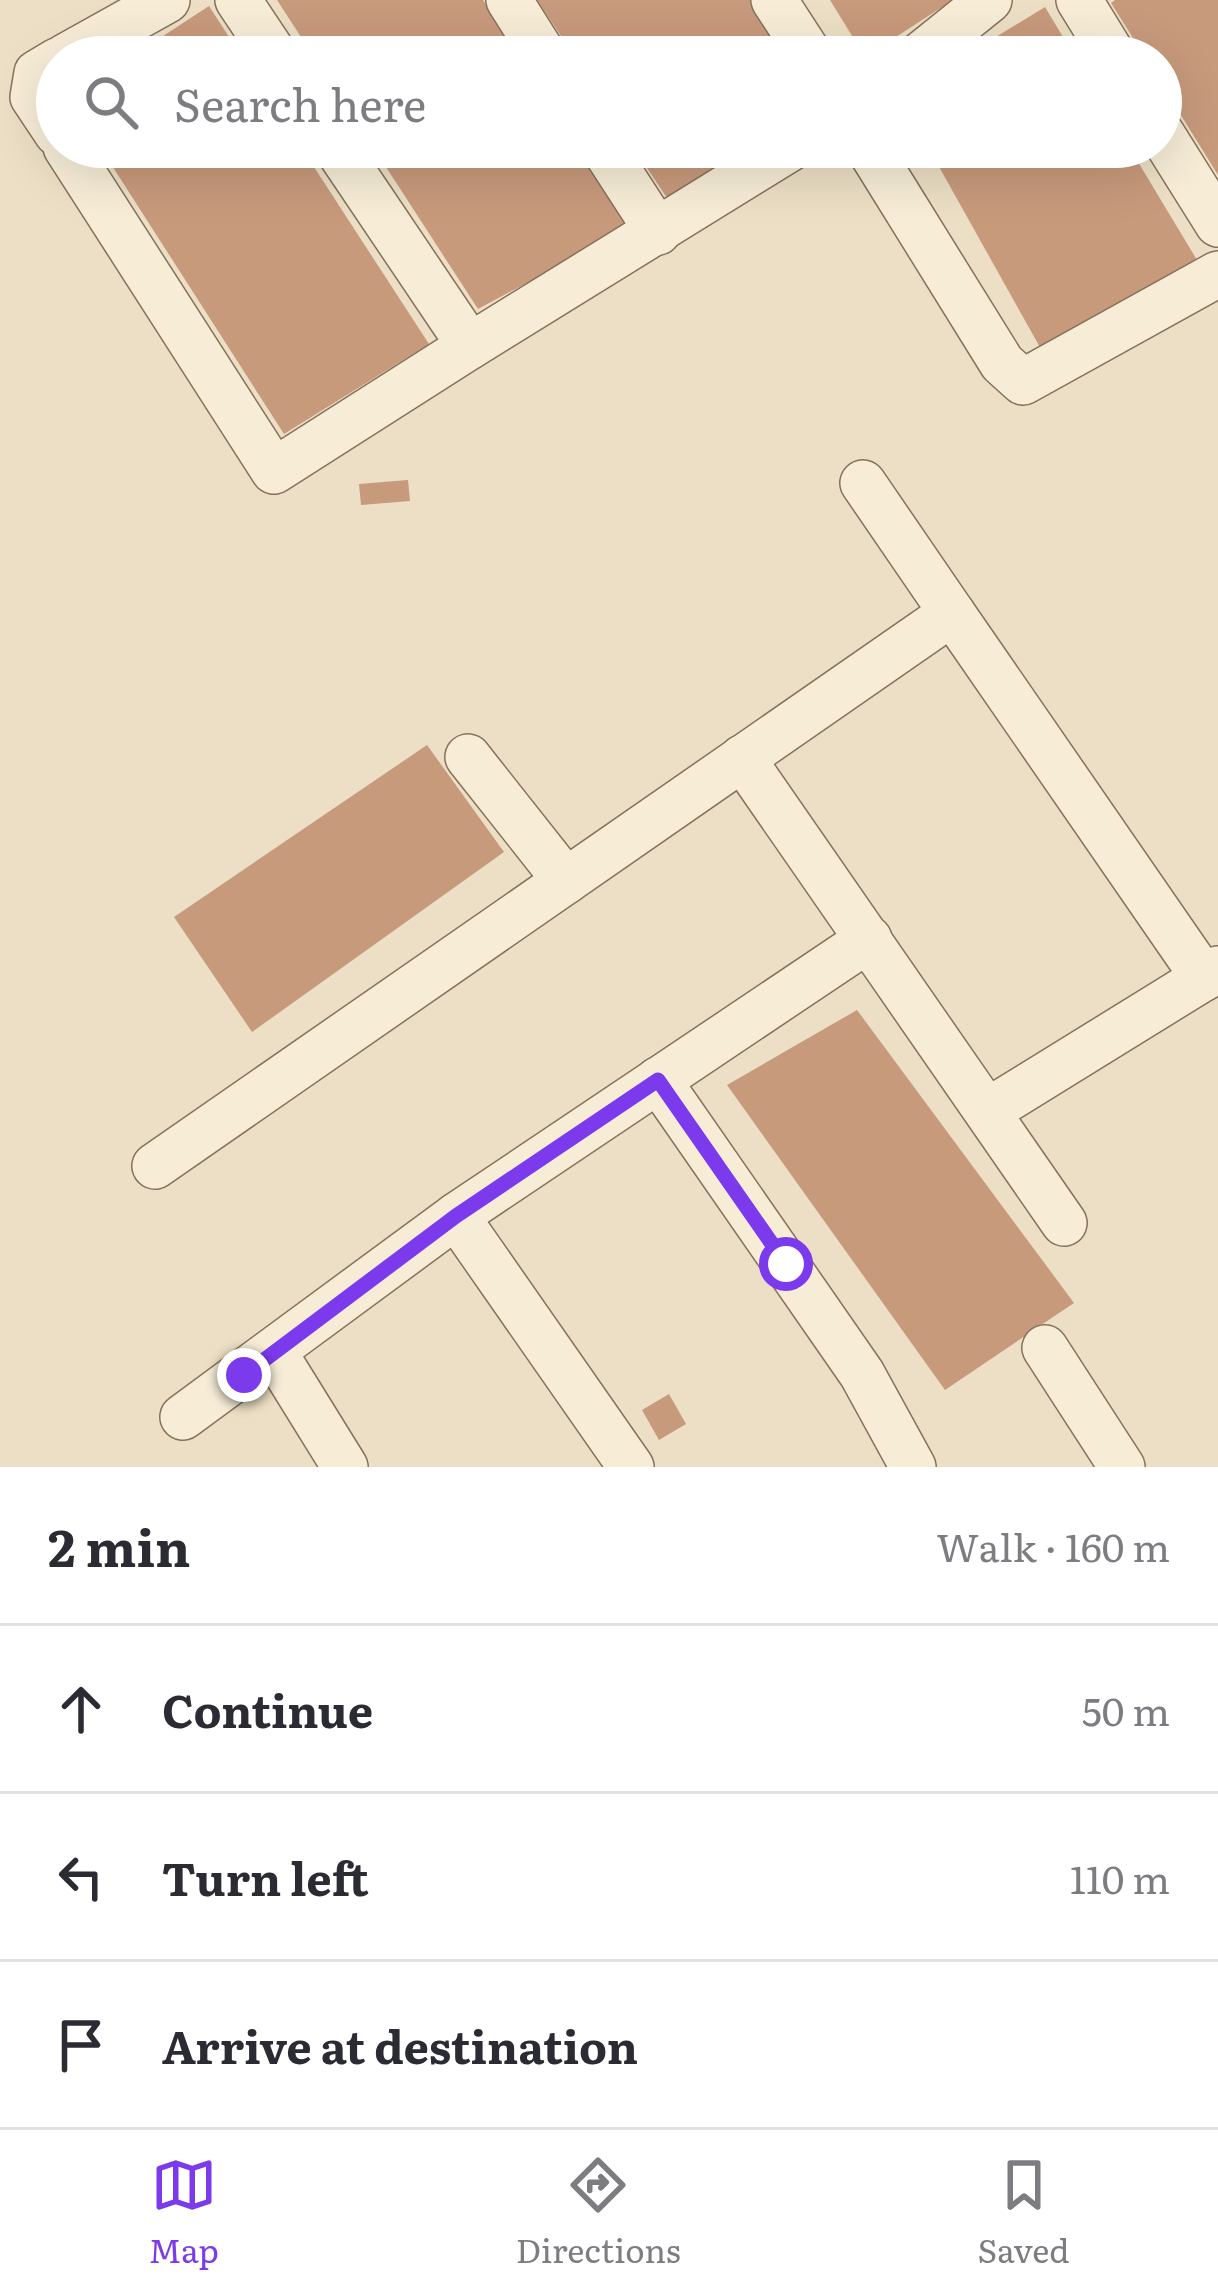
<!DOCTYPE html>
<meta charset="utf-8">
<style>
:root{--surface:#fff;--page:#f7f7f7;--text:#2b2b33;--muted:#7c7c81;--line:#e1e1e2;--accent:#7c3aed}
body{margin:0;font-family:Literata,serif;background:var(--page);color:var(--text)}
.stop{position:absolute;width:36px;height:36px;margin:-27px;border:9px solid #7c3aed;border-radius:50%;background:#fff}
.stop.end{background:#7c3aed;border-color:#fff;box-shadow:0 3px 12px #0008}
.list{margin:0;padding:0;list-style:none}
h2{display:flex;justify-content:space-between;align-items:center;height:156px;margin:0;padding:0 48px;font-size:51px}
h2 small{font-size:39px;font-weight:400;color:var(--muted)}
.list li{display:grid;grid-template-columns:78px 1fr auto;gap:36px;align-items:center;box-sizing:border-box;height:168px;padding:0 48px;border-top:3px solid var(--line)}
.list b{display:block;font-size:45px;white-space:nowrap}
.list em{font-size:39px;font-style:normal;color:var(--muted)}
.icon{flex:none;width:66px;height:66px;fill:none;stroke:currentColor;stroke-width:2;stroke-linecap:round;stroke-linejoin:round}
.map{position:relative;flex:none;width:1218px;height:1467px;overflow:hidden}
.search{position:absolute;background:var(--surface);box-shadow:0 12px 48px #0002;left:36px;right:36px;top:36px;height:132px;display:flex;align-items:center;gap:30px;box-sizing:border-box;padding:0 42px;border-radius:66px;color:var(--muted);font-size:45px}
.sheet{height:660px;background:var(--surface)}
nav{display:flex;justify-content:space-around;align-items:center;box-sizing:border-box;height:168px;border-top:3px solid var(--line);background:var(--surface);font-size:33px;color:var(--muted)}
nav a{display:grid;justify-items:center;gap:6px}
nav .on{color:var(--accent)}
.map>svg:first-child{display:block}
</style>
<div class="map">
<svg width="1218" height="1467" viewBox="0 0 1218 1467">
<rect width="100%" height="100%" fill="#ecdfc5"/>
<g fill="#c89a7c">
<polygon points="277,0 483,0 520,57 314,57"/>
<polygon points="537,0 754,0 791,57 575,57"/>
<polygon points="830,0 953,0 865,57"/>
<polygon points="1115,0 1218,0 1218,175 1161,83 1161,57 1145,57 1111,3"/>
<polygon points="209,6 242,57 131,57"/>
<polygon points="1045,7 1075,57 963,57"/>
<polygon points="100,147 301,147 429,344 284,434"/>
<polygon points="373,147 577,147 629,228 478,309"/>
<polygon points="633,147 754,147 667,198"/>
<polygon points="928,147 1129,147 1200,265 1042,351"/>
<polygon points="408,480 410,501 361,505 359,484"/>
<polygon points="427,745 504,852 252,1032 174,917"/>
<polygon points="857,1010 1074,1303 945,1390 727,1085"/>
<polygon points="669,1394 686,1424 659,1440 642,1410"/>
</g>
<g fill="none" stroke-linecap="round" stroke-linejoin="round">
<g stroke="#86715c" stroke-width="48">
<g id="minor">
<polyline points="238,0 276,57"/>
<polyline points="509,0 545,57"/>
<polyline points="774,0 811,57"/>
<polyline points="1079,0 1114,57"/>
<polyline points="65,57 167,0"/>
<polyline points="918,57 989,0"/>
<polyline points="57,61 37,73 33,97 57,133"/>
<polyline points="1161,133 1218,224"/>
<polyline points="66,147 274,471 470,346"/>
<polyline points="336,147 470,346 792,147"/>
<polyline points="603,147 658,232"/>
<polyline points="868,147 1002,363 1023,382 1218,274"/>
<polyline points="863,483 952,613"/>
<polyline points="468,757 566,881"/>
<polyline points="742,758 1064,1223"/>
<polyline points="658,1080 862,1374 913,1467"/>
<polyline points="988,1111 1218,969"/>
<polyline points="155,1166 952,613 1204,978"/>
<polyline points="456,1216 631,1467"/>
<polyline points="1045,1348 1122,1467"/>
<polyline points="275,1354 345,1467"/>
<polyline points="183,1417 456,1216 869,939"/>
</g>
</g>
<use href="#minor" stroke="#f7edd7" stroke-width="45"/>
</g>
<g fill="none" stroke-linecap="round" stroke-linejoin="round">
<polyline stroke="#7c3aed" stroke-width="15" points="244,1375 456,1216 658,1080 786,1264"/>
</g>
</svg>
<div class="stop" style="left:786px;top:1264px"></div>
<div class="stop end" style="left:244px;top:1375px"></div>
<div class="search"><svg class="icon" aria-label="search" viewBox="0 0 24 24"><circle cx="10" cy="10" r="6"/><path d="M15 15l6 6"/></svg>Search here</div>
</div>
<section class="sheet">
<h2>2 min<small>Walk · 160 m</small></h2>
<ul class="list">
<li><svg class="icon" aria-label="ahead" viewBox="0 0 24 24"><path d="M12 20V5M6 11l6-6 6 6"/></svg><div><b>Continue</b></div><em>50 m</em></li>
<li><svg class="icon" aria-label="left" viewBox="0 0 24 24"><path d="M17 20v-9H6M10 6l-5 5 5 5"/></svg><div><b>Turn left</b></div><em>110 m</em></li>
<li><svg class="icon" aria-label="arrive" viewBox="0 0 24 24"><path d="M6 21V4h12l-3 4 3 4H6"/></svg><div><b>Arrive at destination</b></div></li>
</ul>
</section>
<nav>
<a class="on"><svg class="icon" aria-label="map" viewBox="0 0 24 24"><path d="M3 6l6-2 6 2 6-2v14l-6 2-6-2-6 2zM9 4v14M15 6v14"/></svg>Map</a>
<a><svg class="icon" aria-label="directions" viewBox="0 0 24 24"><path d="M12 3l9 9-9 9-9-9zM9 14v-3h6M13 9l2 2-2 2"/></svg>Directions</a>
<a><svg class="icon" aria-label="saved" viewBox="0 0 24 24"><path d="M7 4h10v16l-5-4-5 4z"/></svg>Saved</a>
</nav>
